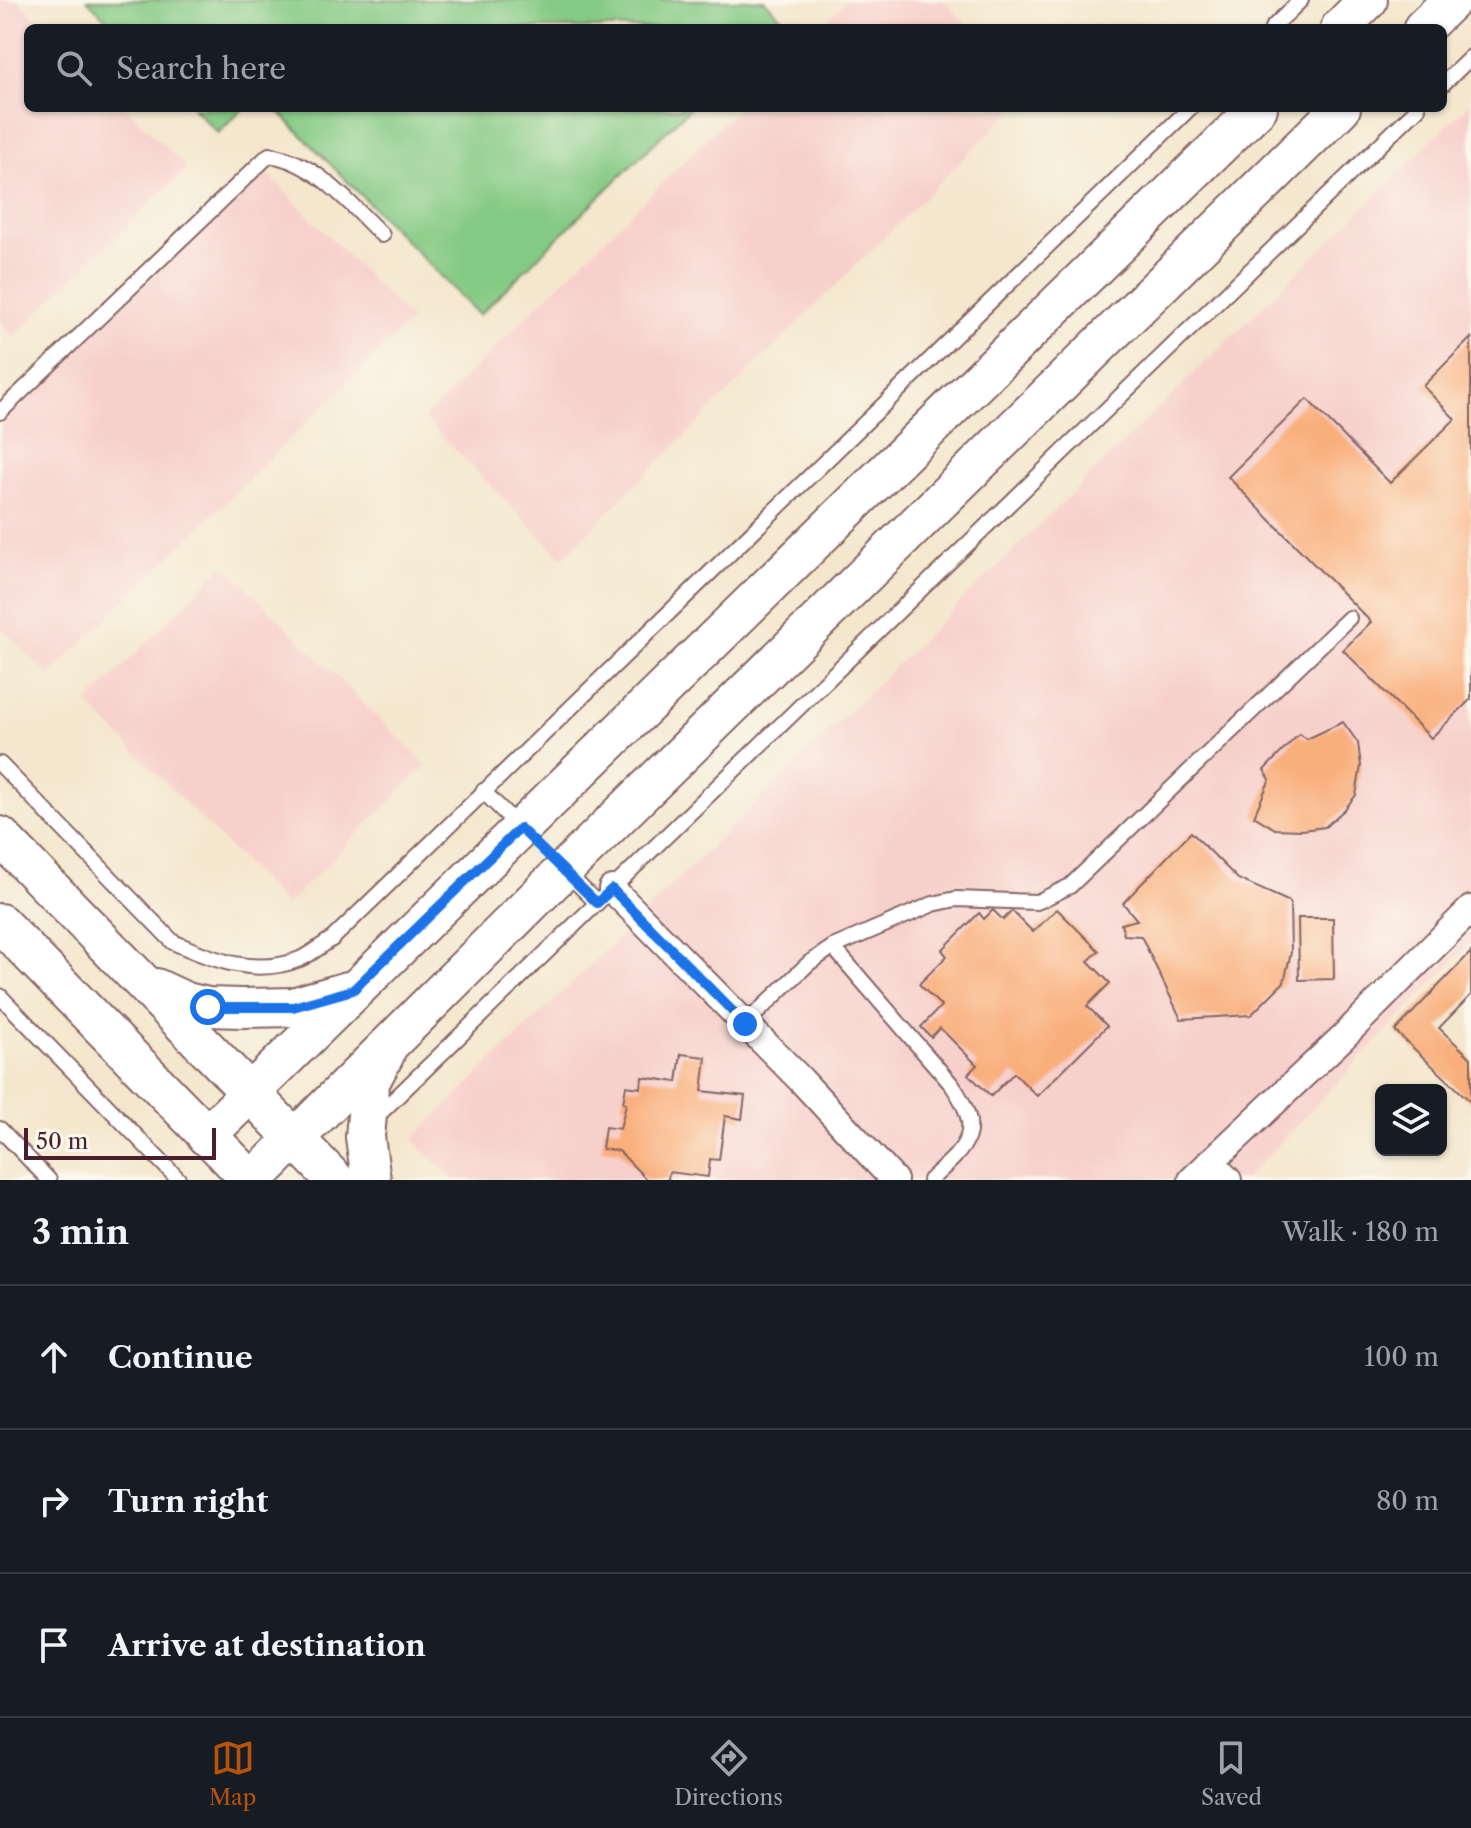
<!DOCTYPE html>
<meta charset="utf-8">
<style>
:root{--surface:#171b24;--page:#242831;--text:#f1f3f6;--muted:#9ea1a6;--line:#363941;--accent:#b45309}
body{margin:0;font-family:"Libre Caslon Text",serif;background:var(--page);color:var(--text)}
.controls{position:absolute;right:24px;bottom:24px;display:grid;overflow:hidden;border-radius:12px;box-shadow:0 2px 6px #0004}
.controls button{width:72px;height:72px;display:grid;place-items:center;padding:0;border:0;border-bottom:2px solid var(--line);background:var(--surface);color:var(--text);font:40px sans-serif}
.scale{position:absolute;left:24px;bottom:20px;width:192px;box-sizing:border-box;padding-left:8px;border:4px solid #4a1f2b;border-top:0;font-size:22px;line-height:28px;white-space:nowrap;color:#4a1f2b;-webkit-text-stroke:6px #fbf7ec;paint-order:stroke}
.stop{position:absolute;width:24px;height:24px;margin:-18px;border:6px solid #1a73e8;border-radius:50%;background:#fff}
.stop.end{background:#1a73e8;border-color:#fff;box-shadow:0 2px 8px #0008}
.list{margin:0;padding:0;list-style:none}
h2{display:flex;justify-content:space-between;align-items:center;height:104px;margin:0;padding:0 32px;font-size:34px}
h2 small{font-size:26px;font-weight:400;color:var(--muted)}
.list li{display:grid;grid-template-columns:52px 1fr auto;gap:24px;align-items:center;box-sizing:border-box;height:144px;padding:0 32px;border-top:2px solid var(--line)}
.list b{display:block;font-size:30px;white-space:nowrap}
.list em{font-size:26px;font-style:normal;color:var(--muted)}
.icon{flex:none;width:44px;height:44px;fill:none;stroke:currentColor;stroke-width:2;stroke-linecap:round;stroke-linejoin:round}
.map{position:relative;flex:none;width:1471px;height:1180px;overflow:hidden}
.search{position:absolute;background:var(--surface);box-shadow:0 2px 6px #0004;left:24px;right:24px;top:24px;height:88px;display:flex;align-items:center;gap:20px;box-sizing:border-box;padding:0 28px;border-radius:12px;color:var(--muted);font-size:30px}
.sheet{height:536px;background:var(--surface)}
nav{display:flex;justify-content:space-around;align-items:center;box-sizing:border-box;height:112px;border-top:2px solid var(--line);background:var(--surface);font-size:22px;color:var(--muted)}
nav a{display:grid;justify-items:center;gap:4px}
nav .on{color:var(--accent)}
.map>svg:first-child{display:block}
</style>
<div class="map">
<svg width="1471" height="1180" viewBox="0 0 1471 1180">
<rect width="100%" height="100%" fill="#fbf7ec"/>
<filter id="ink" filterUnits="userSpaceOnUse"><feTurbulence type="fractalNoise" baseFrequency=".0125" numOctaves="2"/><feDisplacementMap in="SourceGraphic" scale="16" xChannelSelector="R" yChannelSelector="G"/><feConvolveMatrix kernelMatrix="1 2 1 2 8 2 1 2 1" color-interpolation-filters="sRGB"/></filter>
<filter id="wash" filterUnits="userSpaceOnUse"><feTurbulence type="fractalNoise" baseFrequency=".006" numOctaves="4" result="noise"/><feDisplacementMap in="SourceGraphic" scale="32" xChannelSelector="R" yChannelSelector="G"/><feGaussianBlur stdDeviation="1.8" result="paint"/><feColorMatrix in="noise" values="0 0 0 0 0 0 0 0 0 0 0 0 0 0 0 0 0 1.4 0 .05"/><feComposite in="paint" operator="in"/></filter>
<g filter="url(#wash)">
<rect width="100%" height="100%" fill="#f4e7ce"/>
<g fill="#f7d0cc">
<polygon points="0,0 17,0 45,28 28,28 28,108 126,108 187,168 13,336 0,323"/>
<polygon points="847,0 943,0 971,28 819,28"/>
<polygon points="1471,102 1471,943 1244,1180 454,1180 413,1139"/>
<polygon points="738,108 1014,108 562,558 424,418"/>
<polygon points="260,166 411,320 49,675 0,627 0,426"/>
<polygon points="224,565 426,765 286,905 87,703"/>
</g>
<g fill="#85ca84" stroke="#687458" stroke-width="2">
<polygon points="87,0 764,0 782,18 772,28 115,28"/>
<polygon points="193,108 244,108 218,133"/>
<polygon points="275,108 690,108 479,315"/>
</g>
<g id="blocks">
<g fill="#f9af7c">
<polygon points="1471,338 1471,699 1431,738 1343,650 1371,622 1228,477 1307,399 1390,483 1455,419 1423,386"/>
<polygon points="1343,722 1358,743 1361,766 1356,795 1344,810 1325,827 1302,830 1275,829 1254,816 1270,779 1264,770 1299,734 1307,739"/>
<polygon points="1191,832 1238,879 1290,902 1291,952 1284,982 1251,1015 1181,1019 1141,936 1124,935 1121,924 1137,920 1123,903"/>
<polygon points="1057,909 1099,951 1088,961 1110,983 1087,1006 1107,1026 1037,1096 1014,1073 991,1096 968,1074 977,1065 940,1028 931,1037 921,1027 941,1006 919,984 947,956 942,950 979,913 984,919 993,910 1003,920 1012,911 1033,932"/>
<polygon points="1298,918 1333,918 1334,979 1299,980"/>
<polygon points="1471,952 1471,995 1439,1028 1471,1058 1471,1102 1395,1031"/>
<polygon points="681,1054 706,1057 702,1091 745,1096 742,1119 725,1116 719,1160 710,1159 708,1177 669,1172 668,1180 647,1180 619,1151 602,1149 605,1127 620,1129 626,1104 623,1103 626,1086 641,1088 642,1077 677,1082"/>
</g>
</g>
</g>
<g filter="url(#ink)">
<use href="#blocks" fill-opacity="0" stroke="#866564" stroke-width="2"/>
<g fill="none" stroke-linecap="round" stroke-linejoin="round">
<g stroke="#866564" stroke-width="18">
<g id="lane">
<polyline points="1272,28 1301,0"/>
<polyline points="1443,84 1471,57"/>
<path d="M0 412 269 155C315 161 350 204 382 235"/>
<path d="M0 764 173 942C213 960 256 977 300 959 311 954 322 945 332 939L1190 108"/>
<polyline points="483,791 520,828"/>
<polyline points="564,870 597,903"/>
<path d="M833 947 952 1085C984 1132 969 1145 930 1180"/>
<polyline points="0,996 179,1180"/>
<polyline points="745,1024 809,963 833,947 933,904 956,899 1037,902 1070,886 1349,618"/>
<polyline points="375,1118 1418,108"/>
<polyline points="0,1129 49,1180"/>
</g>
</g>
<g stroke="#866564" stroke-width="30">
<g id="street">
<polyline points="612,889 801,1080 894,1180"/>
<polyline points="1210,1162 1228,1180"/>
<polyline points="1192,1180 1342,1038 1471,909"/>
</g>
</g>
<g stroke="#866564" stroke-width="42">
<g id="secondary">
<polyline points="1340,28 1368,0"/>
<polyline points="1423,28 1452,0"/>
<polyline points="0,836 335,1180"/>
<polyline points="0,923 251,1180"/>
<polyline points="156,988 186,1002 208,1007 242,1008 293,1007 348,991"/>
<polyline points="206,1136 1258,108"/>
<polyline points="253,1180 564,870 1341,108"/>
<polyline points="371,1180 365,1137 370,1082 385,1054"/>
</g>
</g>
<use href="#lane" stroke="#fff" stroke-width="14"/>
<use href="#street" stroke="#fff" stroke-width="26"/>
<use href="#secondary" stroke="#fff" stroke-width="38"/>
</g>
</g>
<g fill="none" stroke-linecap="round" stroke-linejoin="round" filter="url(#ink)">
<polyline stroke="#1a73e8" stroke-width="10" points="208,1007 293,1007 353,990 520,828 597,903 612,889 745,1024"/>
</g>
</svg>
<div class="controls">
<button><svg class="icon" aria-label="layers" viewBox="0 0 24 24"><path d="M12 4l9 5-9 5-9-5zM3 14l9 5 9-5"/></svg></button>
</div>
<div class="scale">50 m</div>
<div class="stop" style="left:208px;top:1007px"></div>
<div class="stop end" style="left:745px;top:1024px"></div>
<div class="search"><svg class="icon" aria-label="search" viewBox="0 0 24 24"><circle cx="10" cy="10" r="6"/><path d="M15 15l6 6"/></svg>Search here</div>
</div>
<section class="sheet">
<h2>3 min<small>Walk · 180 m</small></h2>
<ul class="list">
<li><svg class="icon" aria-label="ahead" viewBox="0 0 24 24"><path d="M12 20V5M6 11l6-6 6 6"/></svg><div><b>Continue</b></div><em>100 m</em></li>
<li><svg class="icon" aria-label="right" viewBox="0 0 24 24"><path d="M7 20v-9h11M14 6l5 5-5 5"/></svg><div><b>Turn right</b></div><em>80 m</em></li>
<li><svg class="icon" aria-label="arrive" viewBox="0 0 24 24"><path d="M6 21V4h12l-3 4 3 4H6"/></svg><div><b>Arrive at destination</b></div></li>
</ul>
</section>
<nav>
<a class="on"><svg class="icon" aria-label="map" viewBox="0 0 24 24"><path d="M3 6l6-2 6 2 6-2v14l-6 2-6-2-6 2zM9 4v14M15 6v14"/></svg>Map</a>
<a><svg class="icon" aria-label="directions" viewBox="0 0 24 24"><path d="M12 3l9 9-9 9-9-9zM9 14v-3h6M13 9l2 2-2 2"/></svg>Directions</a>
<a><svg class="icon" aria-label="saved" viewBox="0 0 24 24"><path d="M7 4h10v16l-5-4-5 4z"/></svg>Saved</a>
</nav>
